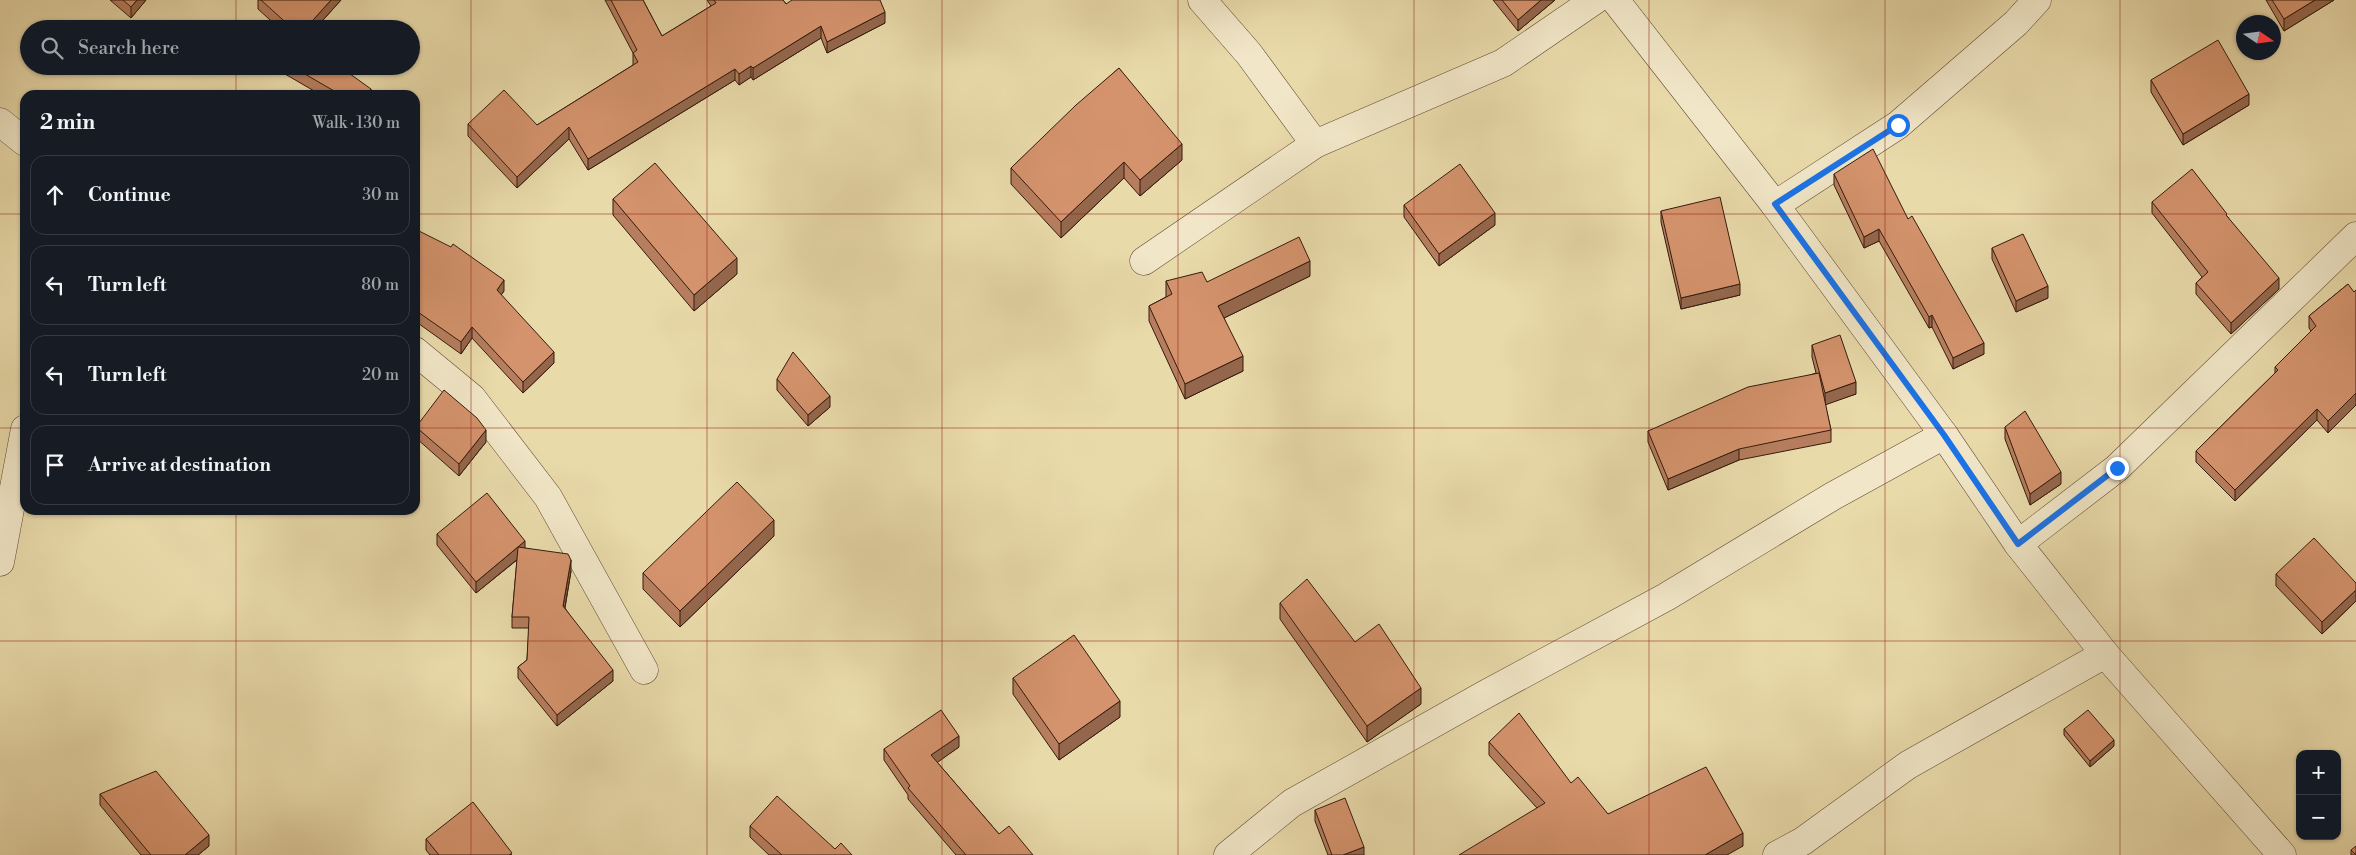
<!DOCTYPE html>
<meta charset="utf-8">
<style>
:root{--surface:#171b24;--page:#242831;--text:#f1f3f6;--muted:#9ea1a6;--line:#363941}
body{margin:0;font-family:"Libre Bodoni",serif;background:var(--page);color:var(--text)}
.controls{position:absolute;right:15px;bottom:15px;display:grid;overflow:hidden;border-radius:10px;box-shadow:0 1px 4px #0004}
.controls button{width:45px;height:45px;display:grid;place-items:center;padding:0;border:0;border-bottom:1px solid var(--line);background:var(--surface);color:var(--text);font:25px sans-serif}
.compass{position:absolute;left:2236px;top:15px;width:45px;height:45px;border-radius:50%;background:var(--surface);box-shadow:0 1px 4px #0004;rotate:103deg}
.stop{position:absolute;width:15px;height:15px;margin:-11px;border:4px solid #1a73e8;border-radius:50%;background:#fff}
.stop.end{background:#1a73e8;border-color:#fff;box-shadow:0 1px 5px #0008}
.list{margin:0;padding:0;list-style:none}
h2{display:flex;justify-content:space-between;align-items:center;height:65px;margin:0;padding:0 20px;font-size:21px}
h2 small{font-size:16px;font-weight:400;color:var(--muted)}
.list li{display:grid;grid-template-columns:32px 1fr auto;gap:15px;align-items:center;box-sizing:border-box;height:80px;margin:0 10px 10px;padding:0 10px;border:1px solid var(--line);border-radius:15px}
.list b{display:block;font-size:19px;white-space:nowrap}
.list em{font-size:16px;font-style:normal;color:var(--muted)}
.icon{flex:none;width:28px;height:28px;fill:none;stroke:currentColor;stroke-width:2;stroke-linecap:round;stroke-linejoin:round}
.map{position:relative;flex:none;width:2356px;height:855px;overflow:hidden}
.search{position:absolute;background:var(--surface);box-shadow:0 1px 4px #0004;left:20px;top:20px;width:400px;height:55px;display:flex;align-items:center;gap:12px;box-sizing:border-box;padding:0 18px;border-radius:28px;color:var(--muted);font-size:19px}
.panel{position:absolute;background:var(--surface);box-shadow:0 1px 4px #0004;left:20px;top:90px;width:400px;height:425px;border-radius:15px}
.map>svg:first-child{display:block}
</style>
<div class="map">
<svg width="2356" height="855" viewBox="0 0 2356 855">
<rect width="100%" height="100%" fill="#e9daaa"/>
<filter id="stains"><feTurbulence type="fractalNoise" baseFrequency=".004" numOctaves="4"/><feColorMatrix values="0 0 0 0 .2 0 0 0 0 .09 0 0 0 0 .02 0 0 0 .5 -.17"/></filter>
<radialGradient id="worn" r=".72"><stop offset=".6" stop-color="#630" stop-opacity="0"/><stop offset="1" stop-color="#630" stop-opacity=".3"/></radialGradient>
<g fill="none" stroke-linecap="round" stroke-linejoin="round">
<g stroke="#614a34" stroke-width="29">
<g id="minor">
<polyline points="1202,0 1249,54 1315,144"/>
<polyline points="1615,0 1775,205 1944,435 2018,544 2105,654 2282,855"/>
<polyline points="0,122 25,142"/>
<polyline points="1775,205 1898,125 2016,23 2037,0"/>
<polyline points="1144,261 1315,144 1503,63 1595,0"/>
<polyline points="415,351 472,398 548,497 644,670"/>
<polyline points="2018,544 2117,468 2356,236"/>
<polyline points="0,562 25,429"/>
<polyline points="1228,855 1292,803 1486,694 1666,597 1833,496 1944,435"/>
<polyline points="1777,855 1803,841 1908,765 2105,654"/>
</g>
</g>
<use href="#minor" stroke="#f1e7c8" stroke-width="28"/>
</g>
<g fill="#b67e5e" stroke="#341a0d">
<polygon points="110,0 146,0 131,18"/>
<polygon points="258,0 341,0 315,29 280,29 258,9"/>
<polygon points="605,0 643,0 662,36 711,6 707,0 783,0 786,4 885,23 827,53 821,38 753,80 751,77 739,85 735,80 588,170 569,139 517,188 468,136 468,124 537,125 633,65 633,53"/>
<polygon points="1493,0 1555,0 1518,31"/>
<polygon points="2266,0 2334,0 2284,31"/>
<polygon points="273,66 339,66 371,95 321,95 273,67"/>
<polygon points="1119,68 1182,160 1140,196 1124,178 1061,238 1011,184 1011,168"/>
<polygon points="2151,80 2249,105 2183,145 2151,92"/>
<polygon points="1834,174 1908,219 1984,354 1953,369 1932,327 1929,328 1879,241 1864,248 1834,185"/>
<polygon points="613,199 737,274 694,311 613,215"/>
<polygon points="2152,202 2227,216 2279,289 2231,334 2196,294 2196,283 2202,277 2152,213"/>
<polygon points="1404,205 1495,225 1439,266 1404,217"/>
<polygon points="1661,211 1740,295 1681,309 1661,222"/>
<polygon points="415,229 504,291 501,295 554,363 523,393 472,338 461,354 415,321"/>
<polygon points="1992,248 2048,298 2016,312 1992,259"/>
<polygon points="1310,276 1224,318 1243,371 1185,399 1149,321 1149,306 1166,297 1166,281 1207,282"/>
<polygon points="2348,284 2328,433 2317,420 2235,501 2196,462 2196,451 2275,373 2275,367 2311,331 2309,328 2309,316"/>
<polygon points="1812,345 1856,394 1825,404 1831,430 1831,442 1739,460 1668,490 1648,442 1648,431 1816,373 1812,357"/>
<polygon points="777,379 830,407 808,426 777,390"/>
<polygon points="416,427 486,442 459,476 416,438"/>
<polygon points="2005,427 2061,484 2030,505 2005,439"/>
<polygon points="437,534 525,548 571,571 565,608 613,681 557,726 518,678 518,667 527,660 529,628 512,628 512,617 517,560 476,593 437,545"/>
<polygon points="774,536 680,627 643,589 643,573"/>
<polygon points="2276,574 2356,583 2356,601 2322,634 2276,586"/>
<polygon points="1280,603 1355,642 1421,704 1367,742 1280,619"/>
<polygon points="1013,678 1120,717 1059,760 1013,694"/>
<polygon points="2064,729 2114,746 2090,767 2064,735"/>
<polygon points="1489,742 1571,783 1608,814 1743,846 1537,808 1489,755"/>
<polygon points="959,747 937,762 999,834 1033,855 956,855 908,799 908,795 884,760 884,749"/>
<polygon points="100,794 209,846 198,855 141,855 100,805"/>
<polygon points="1315,810 1364,855 1328,855 1315,821"/>
<polygon points="750,826 835,849 852,855 769,855 750,837"/>
<polygon points="426,839 512,855 430,855 426,850"/>
<polygon points="2351,850 2356,855 2351,855"/>
</g>
<g fill="#94674c" stroke="#341a0d">
<polygon points="137,0 146,0 131,18 131,7"/>
<polygon points="331,0 341,0 315,29 305,29"/>
<polygon points="1541,0 1555,0 1518,31 1518,20"/>
<polygon points="2315,0 2334,0 2284,31 2284,19"/>
<polygon points="885,12 885,23 827,53 827,42"/>
<polygon points="821,26 821,38 753,80 753,68"/>
<polygon points="751,66 751,77 739,85 739,74"/>
<polygon points="735,69 735,80 588,170 588,159"/>
<polygon points="371,89 371,95 368,95"/>
<polygon points="2249,94 2249,105 2183,145 2183,134"/>
<polygon points="569,127 569,139 517,188 517,177"/>
<polygon points="1182,144 1182,160 1140,196 1140,180"/>
<polygon points="1124,162 1124,178 1061,238 1061,222"/>
<polygon points="1495,213 1495,225 1439,266 1439,254"/>
<polygon points="1879,229 1879,241 1864,248 1864,237"/>
<polygon points="737,258 737,274 694,311 694,295"/>
<polygon points="1310,261 1310,276 1218,321 1218,306"/>
<polygon points="2279,278 2279,289 2231,334 2231,323"/>
<polygon points="504,280 504,291 497,301 497,290"/>
<polygon points="1740,284 1740,295 1681,309 1681,298"/>
<polygon points="2048,286 2048,298 2016,312 2016,301"/>
<polygon points="1932,315 1932,327 1929,328 1929,317"/>
<polygon points="472,327 472,338 461,354 461,342"/>
<polygon points="1984,343 1984,354 1953,369 1953,358"/>
<polygon points="554,352 554,363 523,393 523,382"/>
<polygon points="1243,356 1243,371 1185,399 1185,384"/>
<polygon points="1856,382 1856,394 1825,405 1825,393"/>
<polygon points="2356,393 2356,405 2328,433 2328,421"/>
<polygon points="830,396 830,407 808,426 808,415"/>
<polygon points="2317,409 2317,420 2235,501 2235,490"/>
<polygon points="486,430 486,442 459,476 459,464"/>
<polygon points="1739,449 1739,460 1668,490 1668,479"/>
<polygon points="2061,472 2061,484 2030,505 2030,494"/>
<polygon points="774,520 774,536 680,627 680,611"/>
<polygon points="525,541 525,553 476,593 476,582"/>
<polygon points="571,560 571,571 563,618 563,606"/>
<polygon points="2356,590 2356,601 2322,634 2322,622"/>
<polygon points="613,670 613,681 557,726 557,715"/>
<polygon points="1421,688 1421,704 1367,742 1367,726"/>
<polygon points="1120,701 1120,717 1059,760 1059,744"/>
<polygon points="959,736 959,747 931,767 931,755"/>
<polygon points="2114,740 2114,746 2090,767 2090,761"/>
<polygon points="1743,833 1743,846 1727,855 1705,855"/>
<polygon points="209,835 209,846 198,855 185,855"/>
<polygon points="1364,847 1364,855 1343,855"/>
</g>
<g fill="#d4936d" stroke="#341a0d">
<polygon points="123,0 137,0 131,7"/>
<polygon points="261,0 331,0 305,29 293,29"/>
<polygon points="611,0 643,0 662,36 716,3 714,0 783,0 786,4 792,0 880,0 885,12 827,42 821,26 753,68 751,66 739,74 735,69 588,159 569,127 517,177 468,124 504,90 537,125 638,62 633,53 637,50"/>
<polygon points="1502,0 1541,0 1518,20"/>
<polygon points="2272,0 2315,0 2284,19"/>
<polygon points="2218,40 2249,94 2183,134 2151,80"/>
<polygon points="291,66 339,66 371,89 368,95 341,95"/>
<polygon points="1119,68 1182,144 1140,180 1124,162 1061,222 1011,168 1076,105"/>
<polygon points="1873,149 1908,219 1912,216 1984,343 1953,358 1932,315 1929,317 1879,229 1864,237 1834,174"/>
<polygon points="655,163 737,258 694,295 613,199"/>
<polygon points="1460,164 1495,213 1439,254 1404,205"/>
<polygon points="2192,169 2227,214 2226,215 2279,278 2231,323 2196,283 2208,272 2152,202"/>
<polygon points="1720,197 1740,284 1681,298 1661,211"/>
<polygon points="415,229 451,247 453,244 504,280 497,290 554,352 523,382 472,327 461,342 415,310"/>
<polygon points="2023,234 2048,286 2016,301 1992,248"/>
<polygon points="1299,237 1310,261 1218,306 1243,356 1185,384 1149,306 1172,294 1166,281 1202,272 1207,282"/>
<polygon points="2348,284 2354,292 2356,290 2356,393 2328,421 2317,409 2235,490 2196,451 2278,370 2275,367 2316,326 2309,316"/>
<polygon points="1840,335 1856,382 1825,393 1812,345"/>
<polygon points="793,352 830,396 808,415 777,379"/>
<polygon points="1819,373 1831,430 1739,449 1668,479 1648,431 1748,387"/>
<polygon points="444,390 477,418 486,430 459,464 416,427"/>
<polygon points="2025,411 2061,472 2030,494 2005,427"/>
<polygon points="737,482 774,520 680,611 643,573"/>
<polygon points="487,493 525,541 476,582 437,534"/>
<polygon points="2314,538 2356,583 2356,590 2322,622 2276,574"/>
<polygon points="518,547 568,554 571,560 563,606 613,670 557,715 518,667 527,660 529,617 512,617"/>
<polygon points="1307,579 1355,642 1379,624 1421,688 1367,726 1280,603"/>
<polygon points="1074,635 1120,701 1059,744 1013,678"/>
<polygon points="941,710 959,736 931,755 999,834 1009,826 1033,855 966,855 908,788 910,786 884,749"/>
<polygon points="2088,710 2114,740 2090,761 2064,729"/>
<polygon points="1519,713 1571,783 1578,777 1608,814 1706,767 1743,833 1705,855 1459,855 1545,803 1489,742"/>
<polygon points="156,771 209,835 185,855 151,855 100,794"/>
<polygon points="777,796 835,849 841,843 852,855 782,855 750,826"/>
<polygon points="1345,798 1364,847 1343,855 1332,855 1315,810"/>
<polygon points="473,802 512,853 509,855 439,855 426,839"/>
<polygon points="2356,846 2356,855 2351,850"/>
</g>
<g fill="none" stroke-linecap="round" stroke-linejoin="round">
<polyline stroke="#1a73e8" stroke-width="6" points="1898,125 1775,204 1944,435 2018,544 2117,468"/>
</g>
<path fill="none" stroke="#8f2418" stroke-width="1" stroke-opacity="0.55" d="M236 0V29M471 0V855M707 0V855M942 0V855M1178 0V855M1414 0V855M1649 0V855M1885 0V855M2120 0V855M236 66V95M0 214H25M415 214H2356M0 428H25M415 428H2356M236 510V855M0 641H2356"/>
<rect width="100%" height="100%" filter="url(#stains)"/>
<rect width="100%" height="100%" fill="url(#worn)"/>
</svg>
<div class="controls">
<button>+</button>
<button>−</button>
</div>
<svg class="compass" viewBox="-18 -18 36 36"><path d="M0-13l5 13h-10z" fill="#e53935"/><path d="M0 13l5-13h-10z" fill="#9ea1a6"/></svg>
<div class="stop" style="left:1898px;top:125px"></div>
<div class="stop end" style="left:2117px;top:468px"></div>
<div class="search"><svg class="icon" aria-label="search" viewBox="0 0 24 24"><circle cx="10" cy="10" r="6"/><path d="M15 15l6 6"/></svg>Search here</div>
<section class="panel">
<h2>2 min<small>Walk · 130 m</small></h2>
<ul class="list">
<li><svg class="icon" aria-label="ahead" viewBox="0 0 24 24"><path d="M12 20V5M6 11l6-6 6 6"/></svg><div><b>Continue</b></div><em>30 m</em></li>
<li><svg class="icon" aria-label="left" viewBox="0 0 24 24"><path d="M17 20v-9H6M10 6l-5 5 5 5"/></svg><div><b>Turn left</b></div><em>80 m</em></li>
<li><svg class="icon" aria-label="left" viewBox="0 0 24 24"><path d="M17 20v-9H6M10 6l-5 5 5 5"/></svg><div><b>Turn left</b></div><em>20 m</em></li>
<li><svg class="icon" aria-label="arrive" viewBox="0 0 24 24"><path d="M6 21V4h12l-3 4 3 4H6"/></svg><div><b>Arrive at destination</b></div></li>
</ul>
</section>
</div>
